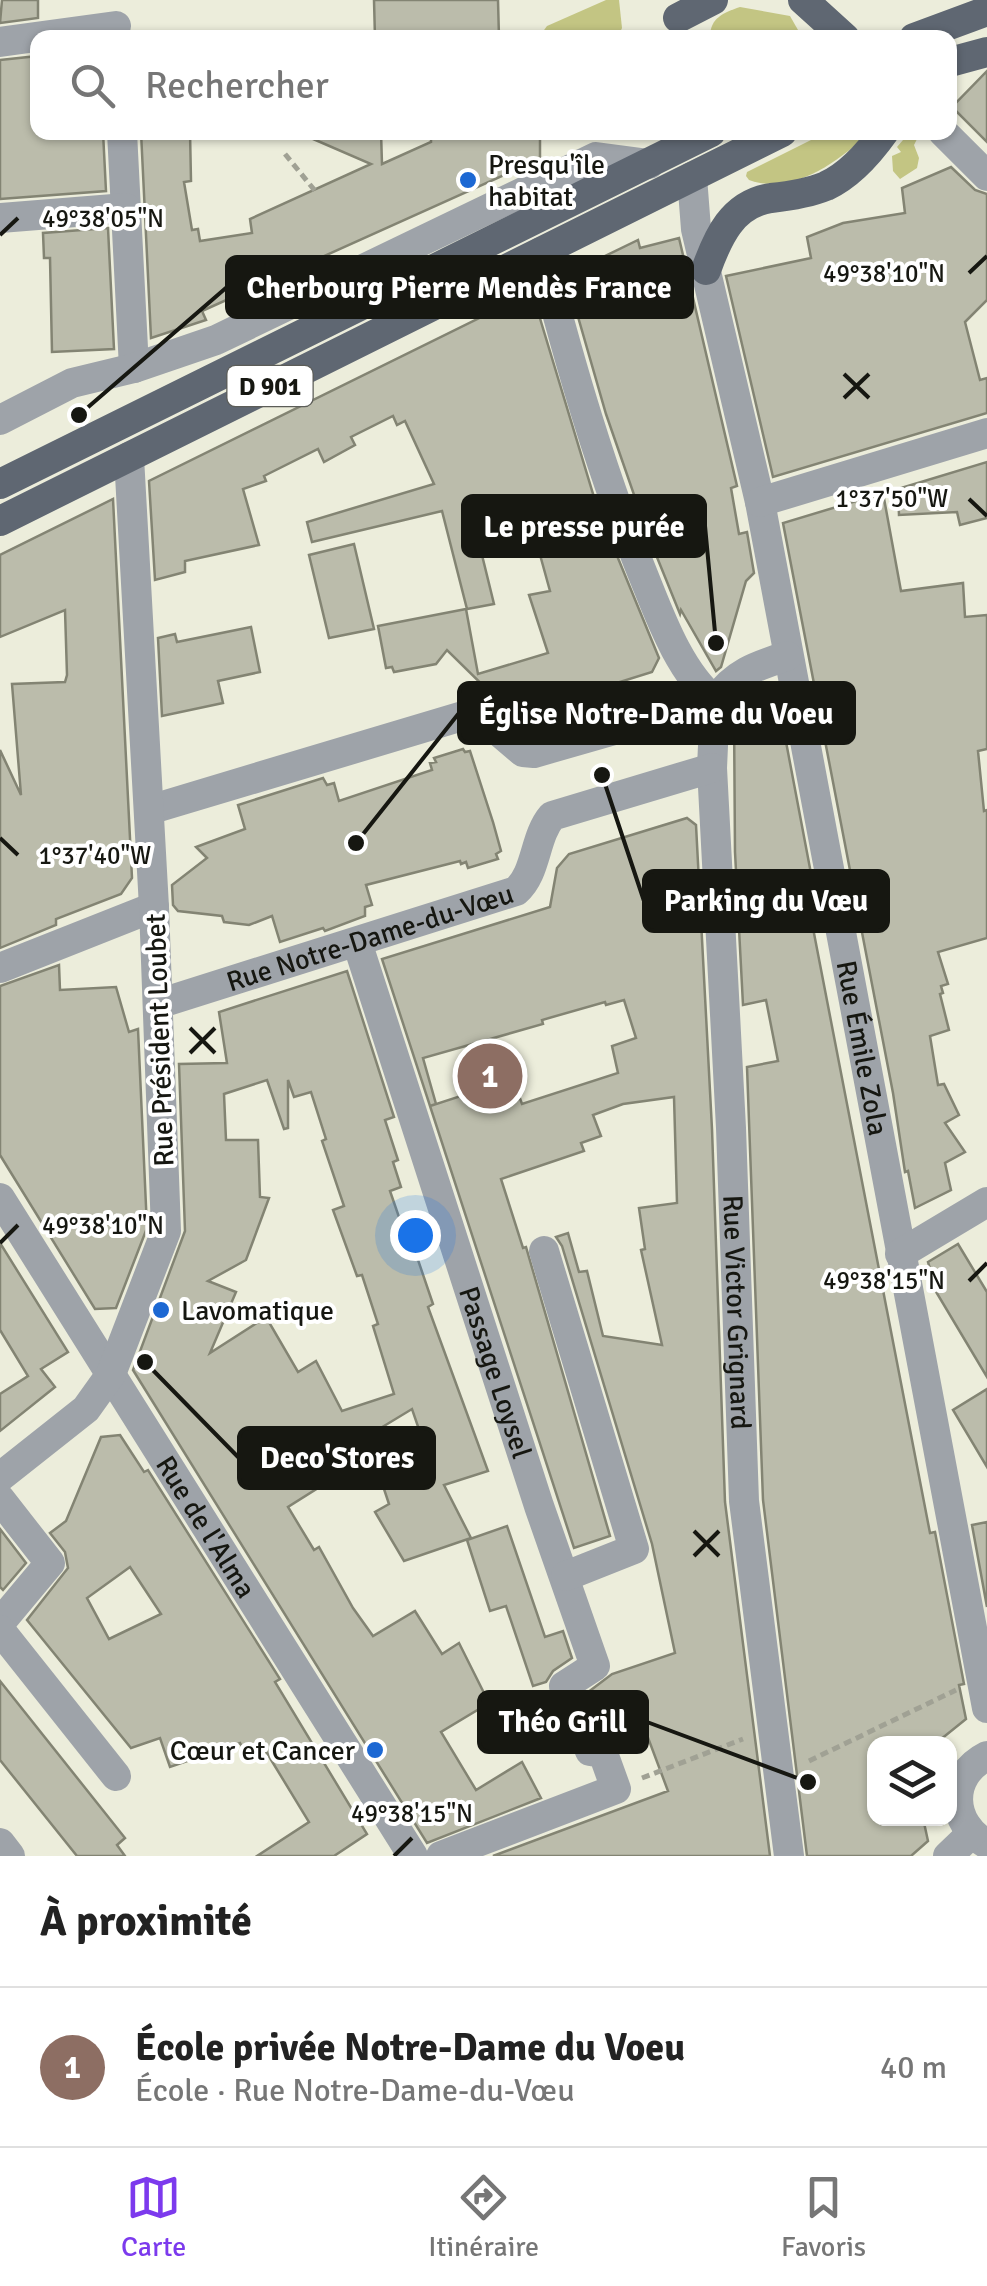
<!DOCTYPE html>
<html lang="fr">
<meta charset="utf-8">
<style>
:root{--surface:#fff;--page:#f2f2f2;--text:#222;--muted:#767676;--line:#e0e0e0;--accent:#7c3aed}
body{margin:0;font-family:Signika,sans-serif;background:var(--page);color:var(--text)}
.controls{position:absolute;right:30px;bottom:30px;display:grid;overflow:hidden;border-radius:20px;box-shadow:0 2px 8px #0004}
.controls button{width:90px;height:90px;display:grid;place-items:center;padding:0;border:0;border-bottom:2px solid var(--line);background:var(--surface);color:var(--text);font:50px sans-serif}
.you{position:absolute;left:415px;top:1235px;width:35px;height:35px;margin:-25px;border:8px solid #fff;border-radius:50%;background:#1a73e8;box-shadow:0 0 0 15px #1a73e833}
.badge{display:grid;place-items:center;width:65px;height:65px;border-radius:50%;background:var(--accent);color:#fff;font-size:32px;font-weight:700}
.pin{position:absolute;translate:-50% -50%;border:5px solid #fff;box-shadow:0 2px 10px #0006}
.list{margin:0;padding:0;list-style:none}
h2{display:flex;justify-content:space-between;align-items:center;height:130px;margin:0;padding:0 40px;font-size:42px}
h2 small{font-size:32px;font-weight:400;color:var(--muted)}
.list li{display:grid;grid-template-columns:65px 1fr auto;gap:30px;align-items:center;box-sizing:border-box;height:160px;padding:0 40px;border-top:2px solid var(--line)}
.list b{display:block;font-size:38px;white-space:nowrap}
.list p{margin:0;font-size:32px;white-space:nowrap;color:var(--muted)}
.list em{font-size:32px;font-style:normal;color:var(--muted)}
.icon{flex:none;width:55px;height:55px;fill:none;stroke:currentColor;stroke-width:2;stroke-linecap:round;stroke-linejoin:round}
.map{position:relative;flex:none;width:987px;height:1856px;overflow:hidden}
.search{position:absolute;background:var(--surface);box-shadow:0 2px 8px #0004;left:30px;right:30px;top:30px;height:110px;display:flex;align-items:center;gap:25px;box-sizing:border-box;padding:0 35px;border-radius:20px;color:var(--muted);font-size:38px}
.sheet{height:290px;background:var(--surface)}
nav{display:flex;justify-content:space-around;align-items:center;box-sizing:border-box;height:140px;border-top:2px solid var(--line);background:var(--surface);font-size:28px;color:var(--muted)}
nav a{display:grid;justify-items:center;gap:5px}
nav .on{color:var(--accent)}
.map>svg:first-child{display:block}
</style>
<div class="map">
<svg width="987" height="1856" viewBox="0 0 987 1856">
<rect width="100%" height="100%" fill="#eceddb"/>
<g fill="#c3c583">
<polygon points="606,0 619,0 622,28 618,37 539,37 547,26"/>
<path d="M740 7 790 16 802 37H710C710 18 723 13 740 7Z"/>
<path d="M825 133H869C839 161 793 196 749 180L746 176 747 172Z"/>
<polygon points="909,133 920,133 914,145 919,158 917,168 900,179 893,171 892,156 901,152 897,147"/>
</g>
<g fill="#bbbcab" stroke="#838473" stroke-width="2.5" fill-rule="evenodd">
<polygon points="2,0 38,0 38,18 0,23"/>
<polygon points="374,0 498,0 499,38 375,38"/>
<polygon points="38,56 38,132 103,132 106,191 0,199 0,60"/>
<polygon points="987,71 987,142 952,107"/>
<polygon points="141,132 190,132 191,181 184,182 192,230 198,229 200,241 252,233 250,219 371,164 297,132 381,132 382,164 431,142 431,132 540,132 540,159 202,311 206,320 151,338"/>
<polygon points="951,167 975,190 987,194 987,300 965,322 980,380 987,378 987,413 773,477 726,276 811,258 807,237 843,223 905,213 902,188"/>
<polygon points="108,228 114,349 52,352 50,258 44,258 43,233"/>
<polygon points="679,238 737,486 731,488 739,534 747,532 754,573 746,581 721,667 716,671 681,610 680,614 648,535 606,414 566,275 638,240 640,248"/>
<polygon points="532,292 597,507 659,658 652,672 524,712 506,708 447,650 436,664 394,672 392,667 386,668 378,626 466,609 478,674 548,653 529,595 550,591 534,533 481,551 494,604 467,609 442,511 312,542 307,522 434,484 405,421 397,425 393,416 351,437 355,445 324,462 318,449 264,476 266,481 243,489 259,545 185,561 185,572 155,580 149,481"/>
<polygon points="987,462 987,518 960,525 957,512 899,515 898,489"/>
<polygon points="883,493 901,591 963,583 965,617 987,615 987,749 978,751 984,811 987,810 987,938 938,952 948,984 941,986 943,993 940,994 949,1030 930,1036 938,1085 944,1084 959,1115 945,1123 965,1152 945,1163 951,1190 915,1208 908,1171 905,1172 893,1093 783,523"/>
<polygon points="113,499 132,878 121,894 56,919 56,925 0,948 0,750 21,795 12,684 65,682 67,675 65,610 0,637 0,555"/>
<polygon points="354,544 374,629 329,638 309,555"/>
<polygon points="251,627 260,672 218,681 223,703 162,716 158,638 175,634 177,642"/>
<polygon points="776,689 820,921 812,923 930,1533 935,1532 964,1684 959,1685 966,1719 935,1744 874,1744 874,1818 923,1818 928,1841 911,1856 807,1856 763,1500 747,1067 778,1061 766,1000 743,1005 735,852 734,713 736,704 746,695"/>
<polygon points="463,749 465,752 470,751 493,822 501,851 496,854 498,859 468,868 466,862 461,864 460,861 366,885 372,905 365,907 365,916 325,931 323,928 280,942 272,916 249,925 224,922 222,916 178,911 173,905 172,885 207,858 196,847 245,829 238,805 323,778 327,785 334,783 339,801 432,770 430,763 436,762 434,758"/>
<polygon points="687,818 696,825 712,1129 725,1502 770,1856 493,1856 668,1791 647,1735 643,1736 640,1727 611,1737 603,1734 587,1693 612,1674 675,1653 652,1544 562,1246 556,1237 568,1233 579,1272 587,1271 603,1336 662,1345 641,1250 645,1249 639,1208 677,1203 674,1097 623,1104 593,1115 601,1136 581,1143 584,1151 501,1179 523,1248 526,1247 610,1536 574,1548 430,1106 513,1079 522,1104 618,1073 612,1046 636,1038 624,1000 606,1005 605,1002 542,1020 543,1024 423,1058 436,1104 430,1106 382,959 550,907 557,868 569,854"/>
<polygon points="59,965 60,990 116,987 129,1032 138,1029 147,1228 116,1308 95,1309 0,1155 0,986"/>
<path d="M347 971 394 1117 385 1120 398 1160 393 1162 401 1187 390 1191 412 1255 416 1254 433 1304 428 1307 488 1471 444 1485 471 1538 404 1561 375 1512 389 1504 383 1486 433 1470 412 1409 328 1460 337 1476 288 1507 314 1550 319 1547 353 1608 373 1636 415 1611 442 1654 459 1643 489 1703 441 1732 476 1790 522 1762 541 1798 427 1843 133 1370 185 1231 179 1064 227 1063 219 1012ZM267 1080 284 1129 288 1128V1080L294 1097 311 1092 326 1139 322 1141 344 1206 333 1210 357 1276 362 1275 378 1324 373 1326 394 1394 342 1411 316 1361 298 1372 266 1317 210 1353 236 1292 208 1281 246 1260 269 1198 260 1197 258 1140H226L224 1094Z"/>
<polygon points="0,1243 68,1352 41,1369 55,1387 0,1431 0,1394 28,1376 0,1330"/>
<polygon points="958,1244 987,1292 987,1377 929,1280 933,1278 928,1262"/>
<polygon points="987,1389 987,1467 953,1410"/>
<path d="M120 1435 144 1472 148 1470 280 1679 275 1682 367 1834 334 1856H257L309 1822 262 1745 246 1754 240 1743 170 1767 160 1738 131 1748 27 1620 68 1568 65 1552 50 1533 66 1521 101 1437ZM130 1567 161 1614 109 1639 87 1598Z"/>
<polygon points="987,1522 987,1607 972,1525"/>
<polygon points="507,1526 545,1637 563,1631 572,1658 553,1671 546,1682 533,1686 506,1606 490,1611 467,1540"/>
<polygon points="0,1529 26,1563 3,1590 0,1587"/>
<polygon points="0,1681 125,1838 117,1845 125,1856 77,1856 0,1760"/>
</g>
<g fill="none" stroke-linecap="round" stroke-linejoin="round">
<g stroke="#a0a194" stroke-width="5" stroke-dasharray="8 5" stroke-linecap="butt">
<polyline points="285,154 316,192"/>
<polyline points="809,1761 956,1690"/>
<polyline points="642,1778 743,1739"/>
</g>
<g stroke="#9ea3a9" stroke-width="30">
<polyline points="0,42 116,26"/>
<polyline points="122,132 134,368"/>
<polyline points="943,132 987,176"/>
<path id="s1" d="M692 177 696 229 760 502 987 1708"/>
<polyline points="0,218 126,208"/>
<path d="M541 252C570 365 602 475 646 582 662 622 681 673 715 701"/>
<polyline points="0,420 72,383 134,368 216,340 596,157 649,164"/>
<polyline points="760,502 987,433"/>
<path id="s2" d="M715 701 712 768 731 1128 744 1501 789 1856"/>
<path d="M149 810 476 712 523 752 534 753 715 701C734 673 756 666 787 656"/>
<path id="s3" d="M357 942 539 1506 595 1666 564 1686 590 1751 603 1753 616 1789 441 1856"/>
<polyline points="0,968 154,907"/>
<path id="s4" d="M158 1004 516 891C537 873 534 837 552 816L712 768"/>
<path id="s5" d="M0 1198 413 1856"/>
<polyline points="544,1251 634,1549 566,1576"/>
<polyline points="900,1254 987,1202"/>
<polyline points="0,1477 86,1409 111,1374 166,1231 154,907 129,457"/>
<polyline points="0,1499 50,1563 0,1623"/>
<polyline points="0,1630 116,1776"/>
<path d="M987 1756C947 1776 950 1824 987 1844"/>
<polyline points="0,1843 10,1856"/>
<polyline points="948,1856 971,1834"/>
</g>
<g stroke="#5f6772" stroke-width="30">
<polyline points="803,0 845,38"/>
<polyline points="678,18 713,0"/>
<polyline points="914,38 987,11"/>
<polyline points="950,62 987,52"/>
<path d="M706 270C718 237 732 204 771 198 790 196 809 193 826 186 850 175 869 153 884 132"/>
<polyline points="0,484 711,132"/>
<polyline points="0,521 782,132"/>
</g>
</g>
<path fill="none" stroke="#161711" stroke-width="4" d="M0 235 18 218M969 273 987 256M844 374 869 398M844 398 869 374M969 499 987 516M0 838 18 855M190 1028 215 1053M190 1053 215 1028M0 1243 18 1225M969 1281 987 1263M694 1531 719 1556M694 1556 719 1531M394 1856 412 1838"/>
<g fill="#1c68d3" stroke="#fff" stroke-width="4">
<circle cx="468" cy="180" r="10"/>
<circle cx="161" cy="1310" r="10"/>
<circle cx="375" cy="1750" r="10"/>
</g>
<g text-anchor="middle" stroke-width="8" stroke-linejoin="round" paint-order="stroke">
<rect fill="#fff" stroke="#5c5d58" stroke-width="2.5" x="227.5" y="366" width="85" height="40" rx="8"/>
<g font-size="25" font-weight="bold" fill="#161711">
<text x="270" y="395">D 901</text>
</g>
<g font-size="28" fill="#161711" stroke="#fff" text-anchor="start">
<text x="488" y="174">Presqu'île<tspan x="488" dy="32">habitat</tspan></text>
<text x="181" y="1320">Lavomatique</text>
<text x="355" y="1760" text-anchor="end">Cœur et Cancer</text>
</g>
<g font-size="28" fill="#161711" stroke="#fff">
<text dy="10" stroke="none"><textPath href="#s4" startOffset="222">Rue Notre-Dame-du-Vœu</textPath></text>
<text transform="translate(159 1040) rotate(-92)" y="10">Rue Président Loubet</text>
<text dy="10" stroke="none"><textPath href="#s1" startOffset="888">Rue Émile Zola</textPath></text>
<text dy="10" stroke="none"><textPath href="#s2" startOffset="612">Rue Victor Grignard</textPath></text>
<text dy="10" stroke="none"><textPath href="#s3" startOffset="452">Passage Loysel</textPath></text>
<text dy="10" stroke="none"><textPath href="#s5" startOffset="388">Rue de l'Alma</textPath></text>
</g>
</g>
<g font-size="25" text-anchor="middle" fill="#161711" stroke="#fff" stroke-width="8" stroke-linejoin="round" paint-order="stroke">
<text x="103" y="227">49°38'05"N</text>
<text x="884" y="282">49°38'10"N</text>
<text x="892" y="507">1°37'50"W</text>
<text x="95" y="864">1°37'40"W</text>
<text x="103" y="1234">49°38'10"N</text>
<text x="884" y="1289">49°38'15"N</text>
<text x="412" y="1822">49°38'15"N</text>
</g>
<path fill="none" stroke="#161711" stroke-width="4" d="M79 415L227 287M716 643L705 526M356 843L459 713M602 775L644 901M145 1362L239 1458M808 1782L647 1722"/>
<g fill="#161711" stroke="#fff" stroke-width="4">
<circle cx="79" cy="415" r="10"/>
<circle cx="716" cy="643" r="10"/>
<circle cx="356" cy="843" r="10"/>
<circle cx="602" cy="775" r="10"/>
<circle cx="145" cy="1362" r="10"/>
<circle cx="808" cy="1782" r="10"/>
</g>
<g fill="#161711" stroke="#161711" stroke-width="4">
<rect x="227" y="257" width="465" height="60" rx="10"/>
<rect x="463" y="496" width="242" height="60" rx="10"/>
<rect x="459" y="683" width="395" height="60" rx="10"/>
<rect x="644" y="871" width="244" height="60" rx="10"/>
<rect x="239" y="1428" width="195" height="60" rx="10"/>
<rect x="479" y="1692" width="168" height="60" rx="10"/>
</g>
<g font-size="30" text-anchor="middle" font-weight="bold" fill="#fff">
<text x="459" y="298">Cherbourg Pierre Mendès France</text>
<text x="584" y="537">Le presse purée</text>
<text x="656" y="724">Église Notre-Dame du Voeu</text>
<text x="766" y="911">Parking du Vœu</text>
<text x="337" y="1468">Deco'Stores</text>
<text x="563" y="1732">Théo Grill</text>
</g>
</svg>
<div class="controls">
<button><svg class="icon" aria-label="layers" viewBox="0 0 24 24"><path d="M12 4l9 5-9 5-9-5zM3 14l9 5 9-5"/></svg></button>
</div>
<div class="you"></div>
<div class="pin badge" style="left:490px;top:1076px;background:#8d6e63">1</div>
<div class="search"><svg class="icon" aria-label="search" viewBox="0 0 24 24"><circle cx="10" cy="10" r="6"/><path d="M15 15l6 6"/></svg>Rechercher</div>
</div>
<section class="sheet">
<h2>À proximité<small></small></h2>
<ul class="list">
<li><span class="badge" style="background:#8d6e63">1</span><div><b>École privée Notre-Dame du Voeu</b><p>École · Rue Notre-Dame-du-Vœu</p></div><em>40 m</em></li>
</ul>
</section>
<nav>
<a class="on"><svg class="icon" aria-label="map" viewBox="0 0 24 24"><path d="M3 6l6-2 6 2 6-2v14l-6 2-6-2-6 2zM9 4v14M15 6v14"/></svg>Carte</a>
<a><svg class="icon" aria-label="directions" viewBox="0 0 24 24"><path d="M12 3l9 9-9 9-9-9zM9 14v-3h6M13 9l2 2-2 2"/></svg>Itinéraire</a>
<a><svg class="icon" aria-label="saved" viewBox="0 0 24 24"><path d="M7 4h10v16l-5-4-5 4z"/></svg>Favoris</a>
</nav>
